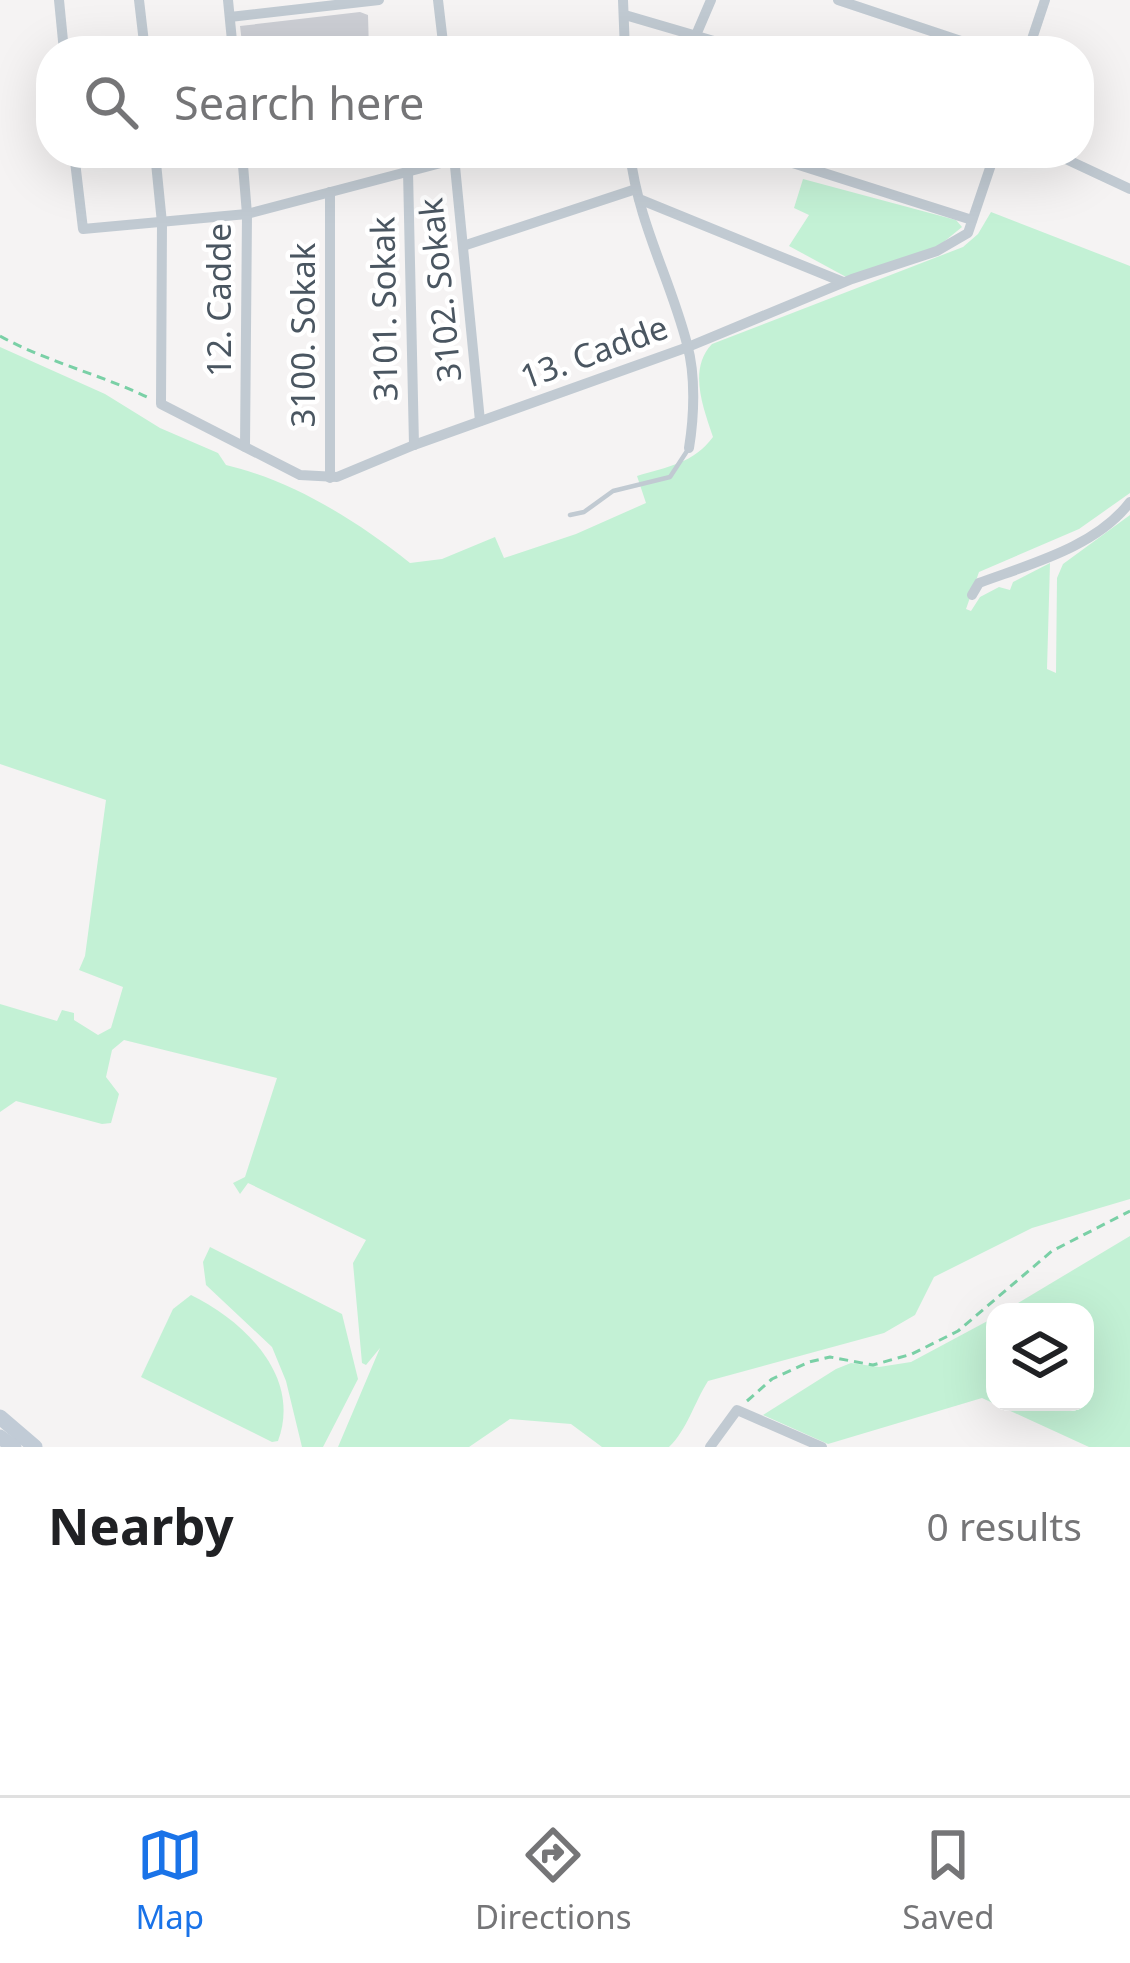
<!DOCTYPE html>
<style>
:root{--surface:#fff;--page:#f2f2f2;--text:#202124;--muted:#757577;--line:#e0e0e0;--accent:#1a73e8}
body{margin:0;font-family:"Noto Sans",sans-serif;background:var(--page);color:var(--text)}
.controls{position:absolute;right:36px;bottom:36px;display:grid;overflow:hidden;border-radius:24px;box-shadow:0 12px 48px #0002}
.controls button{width:108px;height:108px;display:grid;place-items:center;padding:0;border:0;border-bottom:3px solid var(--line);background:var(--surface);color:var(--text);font:60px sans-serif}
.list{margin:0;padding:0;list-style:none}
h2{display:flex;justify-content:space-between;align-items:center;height:156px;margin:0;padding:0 48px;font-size:51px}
h2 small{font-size:39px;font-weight:400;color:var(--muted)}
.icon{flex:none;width:66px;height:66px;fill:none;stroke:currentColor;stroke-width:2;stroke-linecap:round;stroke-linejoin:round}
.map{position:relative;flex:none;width:1130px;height:1447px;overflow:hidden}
.search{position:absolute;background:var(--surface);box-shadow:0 12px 48px #0002;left:36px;right:36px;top:36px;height:132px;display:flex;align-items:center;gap:30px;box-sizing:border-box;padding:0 42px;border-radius:48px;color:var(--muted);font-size:45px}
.sheet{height:348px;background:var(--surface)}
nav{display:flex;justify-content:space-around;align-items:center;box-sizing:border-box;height:168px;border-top:3px solid var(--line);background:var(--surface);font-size:33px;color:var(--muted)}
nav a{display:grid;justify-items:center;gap:6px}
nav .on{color:var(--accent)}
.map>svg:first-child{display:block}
</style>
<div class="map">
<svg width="1130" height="1447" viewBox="0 0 1130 1447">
<rect width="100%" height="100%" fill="#f5f3f3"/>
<g fill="#c3f1d5">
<polygon points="803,179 956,220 962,227 935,249 848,278 789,246 809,215 794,208"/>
<path d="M991 212 1130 266V493L1079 529 979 572 966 609 971 611 980 597 999 587 1010 590 1013 582 1050 563 1047 669 1056 673 1057 578 1063 564 1130 515V1199L1032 1228 934 1277 915 1315 884 1333 708 1381C694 1403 687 1430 669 1447H602L571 1424 510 1419 469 1447H338L380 1348 366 1365 362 1363 353 1263 366 1240 248 1183 240 1194 233 1183 245 1177 277 1078 124 1040 112 1050 106 1077 119 1094 111 1123 102 1124 16 1101 0 1112V1004L57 1021 62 1010 74 1013V1020L98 1035 111 1028 123 987 79 970 85 956 106 800 0 764V347L105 394 160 428 218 453 226 465C293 481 356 520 410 563L442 559 495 537 504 558 576 534 646 503 637 476C667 467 694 463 713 437 703 407 688 369 712 344L963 247 978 234Z"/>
<polygon points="1130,1236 1130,1447 1089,1447 982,1398 828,1444 763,1415 836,1369 851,1363 879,1367 911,1362 995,1317 995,1402 1085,1402 1085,1312 1003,1312"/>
<polygon points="210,1247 342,1314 358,1379 323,1447 302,1447 286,1381 272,1347 206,1285 203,1262"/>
<path d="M191 1295C244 1321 302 1376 278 1441L272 1442 141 1377 173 1309Z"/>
</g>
<polygon fill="#cdcfd5" points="360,12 368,15 369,51 308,51 308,45 243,51 240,26"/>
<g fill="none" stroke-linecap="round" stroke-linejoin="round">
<g stroke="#7ad0a6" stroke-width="3" stroke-dasharray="9 6" stroke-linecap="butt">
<path d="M0 336C47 362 100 374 149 398"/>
<polyline points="747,1401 772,1379 809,1362 830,1357 873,1365 912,1354 958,1331 1052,1251 1130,1211"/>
</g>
<polyline stroke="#c1cad2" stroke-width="4.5" points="570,515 584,512 613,491 670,477 689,448"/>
<g stroke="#c1cad2" stroke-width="10">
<polyline points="59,0 64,51"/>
<polyline points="139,0 145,51"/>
<polyline points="228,0 233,51"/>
<polyline points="438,0 444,51"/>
<polyline points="623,0 625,51"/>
<polyline points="838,0 991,51"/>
<polyline points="625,15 748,51"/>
<polyline points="230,17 379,0"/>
<polyline points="696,35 711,0"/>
<polyline points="1028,51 1045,0"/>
<polyline points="74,153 83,229 247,214 479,153"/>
<polyline points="155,153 162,223 161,404 300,475 337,477 414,445 688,347 852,279 937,251 968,233 995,153"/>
<polyline points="242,153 247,214 245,447"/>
<path d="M630 153C638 223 670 278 687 344 696 376 694 417 689 448"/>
<polyline points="761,153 972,220"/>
<polyline points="1053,153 1130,189"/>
<polyline points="454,156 480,421"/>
<polyline points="408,171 414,445"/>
<polyline points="639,199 843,282"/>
<polyline points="463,246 636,189"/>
<polyline points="330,478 330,192"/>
<path d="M972 595 979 583C1030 564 1096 547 1130 502"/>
<polyline points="710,1447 737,1410 822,1447"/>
</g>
<g stroke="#c1cbd6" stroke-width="15">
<polyline points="0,1417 35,1447"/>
<polyline points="0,1437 14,1447"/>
</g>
</g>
<g text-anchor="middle" stroke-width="9" stroke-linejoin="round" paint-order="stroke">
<g font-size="33" fill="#4a5661" stroke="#fff">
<text transform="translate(440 290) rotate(-96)" y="12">3102. Sokak</text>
<text transform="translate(219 300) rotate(-90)" y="12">12. Cadde</text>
<text transform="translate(384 309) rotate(-91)" y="12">3101. Sokak</text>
<text transform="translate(303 335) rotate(-90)" y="12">3100. Sokak</text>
<text transform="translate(594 352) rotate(-20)" y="12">13. Cadde</text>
</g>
</g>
</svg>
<div class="controls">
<button><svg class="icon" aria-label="layers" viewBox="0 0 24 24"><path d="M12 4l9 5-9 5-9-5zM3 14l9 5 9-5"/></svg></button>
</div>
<div class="search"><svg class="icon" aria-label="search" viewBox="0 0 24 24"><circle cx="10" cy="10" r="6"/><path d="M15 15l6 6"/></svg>Search here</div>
</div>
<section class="sheet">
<h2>Nearby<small>0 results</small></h2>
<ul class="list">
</ul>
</section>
<nav>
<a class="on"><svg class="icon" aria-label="map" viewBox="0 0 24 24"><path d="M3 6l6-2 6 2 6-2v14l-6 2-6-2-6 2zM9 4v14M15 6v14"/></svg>Map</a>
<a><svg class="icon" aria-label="directions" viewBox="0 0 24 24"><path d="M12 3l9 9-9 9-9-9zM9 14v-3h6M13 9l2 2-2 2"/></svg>Directions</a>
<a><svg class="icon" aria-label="saved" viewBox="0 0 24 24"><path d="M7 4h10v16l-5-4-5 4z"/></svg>Saved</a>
</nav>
